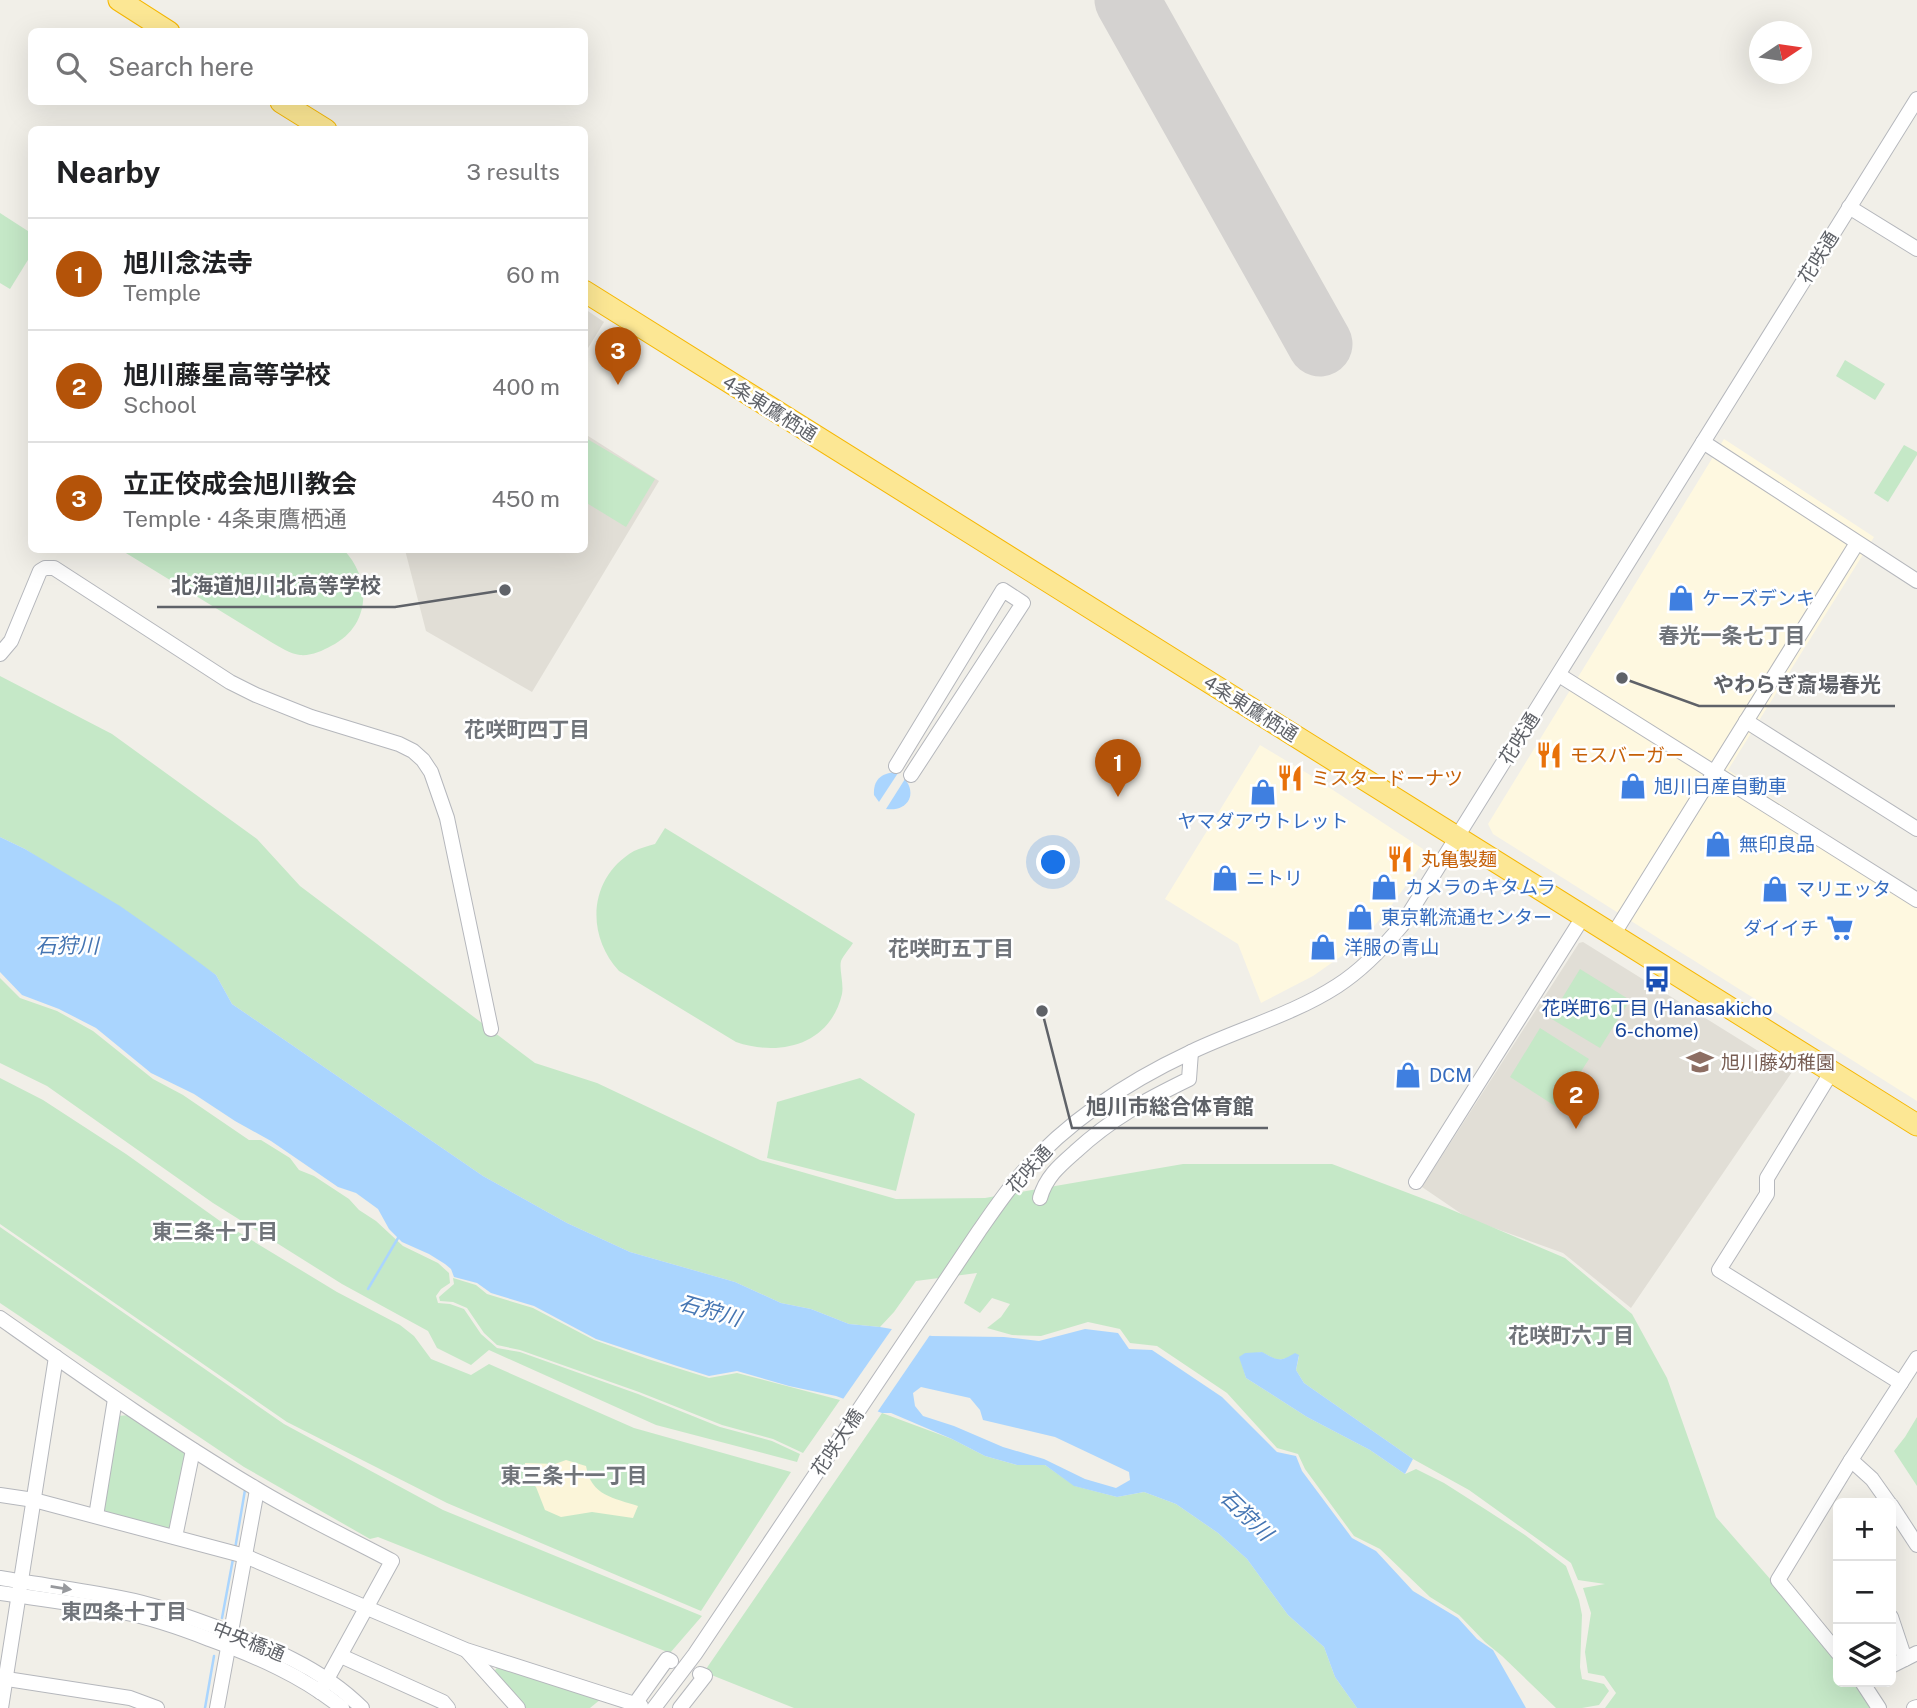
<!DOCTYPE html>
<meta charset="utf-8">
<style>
:root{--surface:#fff;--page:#f6f6f6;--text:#202124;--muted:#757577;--line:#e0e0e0;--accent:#b45309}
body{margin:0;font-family:"Public Sans","Noto Sans JP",sans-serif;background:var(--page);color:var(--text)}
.controls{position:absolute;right:21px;bottom:21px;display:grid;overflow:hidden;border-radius:10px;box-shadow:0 7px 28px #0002}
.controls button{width:63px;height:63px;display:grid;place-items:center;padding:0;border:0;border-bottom:2px solid var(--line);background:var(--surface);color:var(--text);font:35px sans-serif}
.compass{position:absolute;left:1749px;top:21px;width:63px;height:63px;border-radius:50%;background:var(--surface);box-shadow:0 7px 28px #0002;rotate:77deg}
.you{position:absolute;left:1054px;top:863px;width:24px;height:24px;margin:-18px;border:5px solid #fff;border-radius:50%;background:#1a73e8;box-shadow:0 0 0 10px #1a73e833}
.badge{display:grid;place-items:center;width:46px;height:46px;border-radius:50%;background:var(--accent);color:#fff;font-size:23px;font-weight:700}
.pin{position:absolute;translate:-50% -58px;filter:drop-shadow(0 2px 4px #0008)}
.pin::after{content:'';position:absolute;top:37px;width:24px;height:21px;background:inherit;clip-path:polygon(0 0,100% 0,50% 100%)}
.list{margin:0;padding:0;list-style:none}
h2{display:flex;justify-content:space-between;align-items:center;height:91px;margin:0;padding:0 28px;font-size:30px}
h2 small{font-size:23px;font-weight:400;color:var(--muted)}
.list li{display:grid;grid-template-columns:46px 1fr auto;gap:21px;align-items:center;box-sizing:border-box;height:112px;padding:0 28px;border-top:2px solid var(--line)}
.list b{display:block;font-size:26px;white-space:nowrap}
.list p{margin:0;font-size:23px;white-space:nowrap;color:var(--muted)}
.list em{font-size:23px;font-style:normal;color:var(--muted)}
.icon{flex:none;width:38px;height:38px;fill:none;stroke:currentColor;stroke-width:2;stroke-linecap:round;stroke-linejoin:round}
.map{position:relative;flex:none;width:1917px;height:1708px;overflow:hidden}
.search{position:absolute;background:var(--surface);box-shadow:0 7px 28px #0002;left:28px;top:28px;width:560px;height:77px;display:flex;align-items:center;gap:18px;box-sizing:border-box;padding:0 24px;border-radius:10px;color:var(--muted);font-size:26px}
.panel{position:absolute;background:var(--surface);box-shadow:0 7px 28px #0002;left:28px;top:126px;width:560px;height:427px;border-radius:10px}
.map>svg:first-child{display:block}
</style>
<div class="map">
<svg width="1917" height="1708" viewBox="0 0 1917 1708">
<rect width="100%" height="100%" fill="#f1efe8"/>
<g fill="#fef8e0">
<polygon points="1724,439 1874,537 1728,770 1917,893 1917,1101 1493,834 1488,824"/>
<polygon points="1260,745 1310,775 1423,849 1425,860 1390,907 1360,943 1313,976 1261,1003 1238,944 1165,899"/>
</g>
<g fill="#e1ded6">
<polygon points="585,309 604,322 585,353"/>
<polygon points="585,434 659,481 532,692 426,631 405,550 584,550"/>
<polygon points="1583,942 1792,1072 1631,1308 1563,1253 1469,1219 1422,1187 1579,943"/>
</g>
<g fill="#c5e8c7">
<polygon points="0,213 31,233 31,255 10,289 0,283"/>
<polygon points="1845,360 1885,384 1875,400 1836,376"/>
<polygon points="584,437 655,479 626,527 585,502"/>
<polygon points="1904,445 1917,452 1917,455 1888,502 1874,493"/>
<path d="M121 550H344C372 580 371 626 331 646 322 651 311 656 300 655 290 654 280 647 271 642Z"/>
<polygon points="0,676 112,734 257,839 300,886 535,1063 597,1083 760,1160 896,1199 985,1198 1183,1164 1332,1164 1445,1207 1565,1258 1632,1314 1667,1378 1716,1517 1771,1580 1838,1662 1838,1682 1853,1682 1871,1708 1605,1708 1616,1693 1604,1676 1588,1673 1585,1652 1591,1613 1583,1588 1605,1584 1578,1580 1571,1563 1469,1490 1413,1459 1304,1383 1296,1370 1299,1356 1277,1360 1261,1352 1240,1357 1246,1378 1307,1417 1370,1450 1405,1474 1416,1469 1444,1483 1488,1511 1525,1535 1566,1566 1579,1600 1582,1615 1580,1667 1582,1679 1604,1684 1609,1691 1599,1705 1582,1708 1556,1708 1502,1656 1485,1642 1459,1615 1430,1597 1380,1549 1354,1536 1305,1469 1298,1454 1277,1448 1227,1393 1157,1346 1130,1343 1120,1329 1088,1322 1041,1336 1012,1335 987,1328 1001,1317 1010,1304 992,1298 980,1313 964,1303 977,1273 916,1281 894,1312 880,1327 849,1324 811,1309 781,1303 735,1282 630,1252 567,1223 483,1176 232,1004 216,975 25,849 0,837"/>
<path d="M665 828 853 943C850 948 843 956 841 961 839 969 844 984 842 994 830 1045 780 1057 736 1042L619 971C585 934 589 877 634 851 640 848 648 846 655 844Z"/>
<polygon points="1580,969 1630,1000 1600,1048 1550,1018"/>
<polygon points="0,978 20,998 57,1011 93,1031 153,1079 183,1095 249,1140 261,1140 290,1158 299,1170 314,1176 349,1199 359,1210 376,1221 403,1246 438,1263 449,1273 450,1283 441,1289 436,1296 438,1303 450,1304 464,1309 481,1334 497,1348 520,1352 638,1394 720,1427 772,1441 800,1454 797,1462 656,1425 489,1350 471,1365 437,1348 428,1331 342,1284 213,1203 47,1086 0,1063"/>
<polygon points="1540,1028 1589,1059 1558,1108 1510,1077"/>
<polygon points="0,1078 43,1100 126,1154 220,1221 337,1292 400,1325 414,1336 431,1359 471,1375 489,1364 634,1428 791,1472 701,1611 447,1503 287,1422 0,1224"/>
<polygon points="860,1078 915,1114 896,1191 767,1158 777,1102"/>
<polygon points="0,1227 284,1424 443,1510 702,1616 670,1653 378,1537 370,1539 244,1467 0,1303"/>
<polygon points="453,1278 476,1285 487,1294 533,1308 594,1340 648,1359 709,1378 737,1373 840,1400 803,1453 773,1439 722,1425 639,1392 520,1350 497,1345 484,1333 467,1308 453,1302 440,1301 439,1297 454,1284"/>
<polygon points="882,1413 952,1439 985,1456 1017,1465 1045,1465 1075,1486 1117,1497 1144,1492 1176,1504 1218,1533 1247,1559 1288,1615 1324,1647 1335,1677 1357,1708 794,1708 704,1672"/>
<polygon points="130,1415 187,1455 171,1531 103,1511 117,1416"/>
<polygon points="1917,1417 1917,1486 1894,1451 1905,1437"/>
<polygon points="498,1666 601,1699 590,1708 524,1708 494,1672"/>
</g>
<path fill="#fbf5d9" d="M566 1460 586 1466C591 1496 614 1498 638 1506L633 1518 592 1512 561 1517 545 1510 536 1487 526 1477 525 1463 555 1464Z"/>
<g fill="#aad5fe" fill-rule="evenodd">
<path d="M896 772 898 773 879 802 874 795C873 780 881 773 896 772Z"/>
<path d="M905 779C918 796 906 812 886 809Z"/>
<path d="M0 837 25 849 120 906 173 943 216 975 232 1004 483 1176 567 1223 630 1252 735 1282 781 1303 811 1309 849 1324 880 1327 932 1336 1004 1337 1039 1341 1085 1329 1118 1333 1129 1349 1152 1350 1222 1397 1277 1452 1296 1456 1302 1471 1352 1538 1376 1551 1413 1591 1458 1618 1477 1639 1493 1650 1526 1708H1357L1335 1677 1324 1647 1288 1615 1247 1559 1218 1533 1176 1504 1144 1492 1117 1497 1074 1486 1045 1465H1017L985 1456 952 1439 891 1413H882L836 1396 789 1386 737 1371 709 1376 677 1366 596 1339 534 1306 491 1293 477 1283 454 1277 451 1269 445 1264 429 1254 402 1242 389 1229 378 1209 356 1193 338 1187 271 1141 235 1121 194 1094 151 1073 96 1028 59 1009 22 995 0 972ZM921 1387 970 1398 980 1410 983 1420 1055 1437 1129 1472 1130 1480 1116 1488 1085 1479 1044 1459 1003 1447 954 1426 923 1416 915 1406 913 1393Z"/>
<path d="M1262 1352C1277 1360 1279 1363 1295 1353L1299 1355 1296 1370 1304 1383 1413 1459 1405 1474 1370 1450 1307 1417 1246 1378 1239 1357 1245 1353Z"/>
</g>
<polygon fill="#f1efe8" points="894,1326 932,1332 876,1414 841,1402"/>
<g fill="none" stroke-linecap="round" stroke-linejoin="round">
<g stroke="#aad5fe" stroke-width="2.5">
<polyline points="368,1289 398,1238"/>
<polyline points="235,1549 245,1490"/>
<polyline points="222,1618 233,1559"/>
<polyline points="205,1708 214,1656"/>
</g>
<polyline stroke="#d4d2d0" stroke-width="65" points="1127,0 1320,344"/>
<g stroke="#b5b7bc" stroke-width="16">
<g id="minor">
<polyline points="1849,207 1917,249"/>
<polyline points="1703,442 1917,581"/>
<polyline points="0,654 11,641 40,571 45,568 54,568 230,682 256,695 311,717 399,744 413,751 423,760 431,772 447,818 491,1029"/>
<polyline points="1559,675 1917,900"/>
<polyline points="1746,721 1917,829"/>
<polyline points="896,766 1003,590 1023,603 911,775"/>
<polyline points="1613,935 1857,543"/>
<polyline points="1832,1071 1767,1178 1767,1194 1719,1270 1901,1383"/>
<polyline points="1416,1182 1583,917"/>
<path d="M1040 1198C1046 1177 1059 1166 1075 1152 1112 1118 1144 1101 1189 1079L1191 1052"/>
<path d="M0 1318C84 1377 167 1436 255 1488 299 1515 347 1537 392 1561L320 1692"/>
<polyline points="1851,1460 1872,1479 1889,1503"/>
<polyline points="0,1495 34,1500 245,1556 466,1650 641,1706"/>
<polyline points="1891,1505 1917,1545"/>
<polyline points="96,1516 115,1399"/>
<polyline points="175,1537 193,1450"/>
<path d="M0 1578C40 1585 81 1590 121 1598 153 1604 183 1615 213 1626 266 1646 321 1667 362 1708"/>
<path d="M0 1593C41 1599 82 1604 122 1612 152 1618 181 1628 209 1639 256 1656 303 1676 342 1708"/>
<polyline points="1891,1617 1905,1659"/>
<polyline points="467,1651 518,1708"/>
<polyline points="1838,1653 1778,1580 1851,1460 1917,1358"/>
<polyline points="341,1656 443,1702 448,1708"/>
<polyline points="1891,1666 1917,1653"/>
<polyline points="0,1678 130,1698 157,1708"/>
<polyline points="1862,1682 1879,1708"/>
<polyline points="1,1708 56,1357"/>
<polyline points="217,1708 257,1490"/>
<polyline points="632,1708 667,1659 671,1661"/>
<path d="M654 1708 695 1654 979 1231C993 1211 1007 1190 1023 1172 1069 1120 1129 1081 1191 1052 1239 1029 1292 1015 1337 986 1362 970 1383 948 1402 925L1917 99"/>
<polyline points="680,1708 705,1676 700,1674"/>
<polyline points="1914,1708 1917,1707"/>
</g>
</g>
<g stroke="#f6b702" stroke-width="23">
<g id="highway">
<polyline points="119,0 169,32"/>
<polyline points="281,102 326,130"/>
<polyline points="584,291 1917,1125"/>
</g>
</g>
<use href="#minor" stroke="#fff" stroke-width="14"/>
<use href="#highway" stroke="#fce794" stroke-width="21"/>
</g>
<defs><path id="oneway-solid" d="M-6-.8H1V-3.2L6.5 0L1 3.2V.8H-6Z" transform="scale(1.75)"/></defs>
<use fill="#97999d" href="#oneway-solid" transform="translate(61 1588) rotate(9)"/>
<defs>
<g id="shop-bare" transform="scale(2.1)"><path d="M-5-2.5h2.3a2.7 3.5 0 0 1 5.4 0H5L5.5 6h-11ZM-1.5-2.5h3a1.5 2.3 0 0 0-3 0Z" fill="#3f7fe0" stroke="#fff" stroke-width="2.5" paint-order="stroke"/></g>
<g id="restaurant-bare" transform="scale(2.1)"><path d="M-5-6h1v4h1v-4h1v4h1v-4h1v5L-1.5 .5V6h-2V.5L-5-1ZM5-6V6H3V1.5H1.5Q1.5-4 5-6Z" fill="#e8710a" stroke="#fff" stroke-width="2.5" paint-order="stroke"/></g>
<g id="supermarket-bare" transform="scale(2.1)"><path d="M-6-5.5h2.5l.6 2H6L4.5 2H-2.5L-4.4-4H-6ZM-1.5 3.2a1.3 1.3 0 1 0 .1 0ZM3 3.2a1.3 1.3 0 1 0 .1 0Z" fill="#3f7fe0" stroke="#fff" stroke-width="2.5" paint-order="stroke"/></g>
<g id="bus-bare" transform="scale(2.1)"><path d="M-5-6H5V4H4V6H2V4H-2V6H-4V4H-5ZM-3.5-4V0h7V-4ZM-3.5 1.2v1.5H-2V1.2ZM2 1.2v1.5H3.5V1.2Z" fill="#1a4fb4" stroke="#fff" stroke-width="2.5" paint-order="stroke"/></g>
<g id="school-bare" transform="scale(2.1)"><path d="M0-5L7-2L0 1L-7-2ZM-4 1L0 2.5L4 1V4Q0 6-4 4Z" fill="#8d6e63" stroke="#fff" stroke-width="2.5" paint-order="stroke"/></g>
</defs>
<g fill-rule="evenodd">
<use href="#shop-bare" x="1681" y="598"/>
<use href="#restaurant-bare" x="1549" y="755"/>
<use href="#restaurant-bare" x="1290" y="778"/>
<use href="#shop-bare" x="1633" y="786"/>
<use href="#shop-bare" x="1263" y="792"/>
<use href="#shop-bare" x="1718" y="844"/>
<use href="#restaurant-bare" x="1400" y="859"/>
<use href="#shop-bare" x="1225" y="878"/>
<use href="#shop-bare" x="1384" y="887"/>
<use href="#shop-bare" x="1775" y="889"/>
<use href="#shop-bare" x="1360" y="917"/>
<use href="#supermarket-bare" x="1840" y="928"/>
<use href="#shop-bare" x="1323" y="947"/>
<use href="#bus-bare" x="1657" y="979"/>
<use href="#school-bare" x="1700" y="1062"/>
<use href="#shop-bare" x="1408" y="1075"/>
</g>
<g text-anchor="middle" stroke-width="5" stroke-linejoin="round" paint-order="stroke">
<g font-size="19" fill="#5f6268" stroke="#fff">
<text transform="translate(1818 257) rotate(-58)" y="7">花咲通</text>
<text transform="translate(770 408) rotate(32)" y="7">4条東鷹栖通</text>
<text transform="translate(1251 708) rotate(32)" y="7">4条東鷹栖通</text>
<text transform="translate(1519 738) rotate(-58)" y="7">花咲通</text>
<text transform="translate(1029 1169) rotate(-48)" y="7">花咲通</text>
<text transform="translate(837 1442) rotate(-56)" y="7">花咲大橋</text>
<text transform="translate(249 1641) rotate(22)" y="7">中央橋通</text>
</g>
<g font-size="19" fill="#366cbe" stroke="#fff" text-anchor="start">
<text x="1702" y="605">ケーズデンキ</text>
<text x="1654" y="793">旭川日産自動車</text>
<text x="1263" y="828" text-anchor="middle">ヤマダアウトレット</text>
<text x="1739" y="851">無印良品</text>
<text x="1246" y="885">ニトリ</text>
<text x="1405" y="894">カメラのキタムラ</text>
<text x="1796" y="896">マリエッタ</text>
<text x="1381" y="924">東京靴流通センター</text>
<text x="1819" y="935" text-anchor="end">ダイイチ</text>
<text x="1344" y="954">洋服の青山</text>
<text x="1429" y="1082">DCM</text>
</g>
<g font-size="19" fill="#c56008" stroke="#fff" text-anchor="start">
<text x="1570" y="762">モスバーガー</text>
<text x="1311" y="785">ミスタードーナツ</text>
<text x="1421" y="866">丸亀製麺</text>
</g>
<g font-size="19" fill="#164399" stroke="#fff">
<text x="1657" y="1015">花咲町6丁目 (Hanasakicho<tspan x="1657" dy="22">6-chome)</tspan></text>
</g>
<g font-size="19" fill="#785e54" stroke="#fff" text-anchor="start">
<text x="1721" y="1069">旭川藤幼稚園</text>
</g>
<g font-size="21" font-weight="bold" fill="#70747a" stroke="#fff">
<text x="1732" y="643">春光一条七丁目</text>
<text x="527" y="737">花咲町四丁目</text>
<text x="951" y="956">花咲町五丁目</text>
<text x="215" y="1239">東三条十丁目</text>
<text x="1571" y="1343">花咲町六丁目</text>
<text x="574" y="1483">東三条十一丁目</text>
<text x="124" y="1619">東四条十丁目</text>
</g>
<g font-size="21" font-style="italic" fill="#4575b2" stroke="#fff">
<text x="67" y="953">石狩川</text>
<text transform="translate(710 1311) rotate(16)" y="7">石狩川</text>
<text transform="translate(1246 1515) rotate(44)" y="7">石狩川</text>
</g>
</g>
<path fill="none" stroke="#5f6268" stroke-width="2.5" d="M505 590L395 607H157M1622 678L1699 706H1895M1042 1011L1072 1128H1268"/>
<g fill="#5f6268" stroke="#fff" stroke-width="2.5">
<circle cx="505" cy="590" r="7"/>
<circle cx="1622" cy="678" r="7"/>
<circle cx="1042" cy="1011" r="7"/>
</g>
<g font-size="21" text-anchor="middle" font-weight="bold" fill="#5f6268" stroke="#fff" stroke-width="5" stroke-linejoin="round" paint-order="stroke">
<text x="276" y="593">北海道旭川北高等学校</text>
<text x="1797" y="692">やわらぎ斎場春光</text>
<text x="1170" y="1114">旭川市総合体育館</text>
</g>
</svg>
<div class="controls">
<button>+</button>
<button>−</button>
<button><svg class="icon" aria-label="layers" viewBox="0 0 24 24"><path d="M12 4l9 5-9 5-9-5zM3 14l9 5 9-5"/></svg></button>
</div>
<svg class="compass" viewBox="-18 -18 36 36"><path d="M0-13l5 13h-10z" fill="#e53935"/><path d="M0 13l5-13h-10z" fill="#757577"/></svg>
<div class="you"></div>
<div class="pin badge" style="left:1118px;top:797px">1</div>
<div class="pin badge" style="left:1576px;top:1129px">2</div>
<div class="pin badge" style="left:618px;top:385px">3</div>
<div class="search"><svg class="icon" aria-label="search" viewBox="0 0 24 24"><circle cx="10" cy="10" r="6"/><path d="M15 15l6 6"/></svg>Search here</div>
<section class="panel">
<h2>Nearby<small>3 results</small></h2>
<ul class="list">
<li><span class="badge">1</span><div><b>旭川念法寺</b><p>Temple</p></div><em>60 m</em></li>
<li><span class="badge">2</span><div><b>旭川藤星高等学校</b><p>School</p></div><em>400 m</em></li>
<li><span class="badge">3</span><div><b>立正佼成会旭川教会</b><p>Temple · 4条東鷹栖通</p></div><em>450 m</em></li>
</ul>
</section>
</div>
